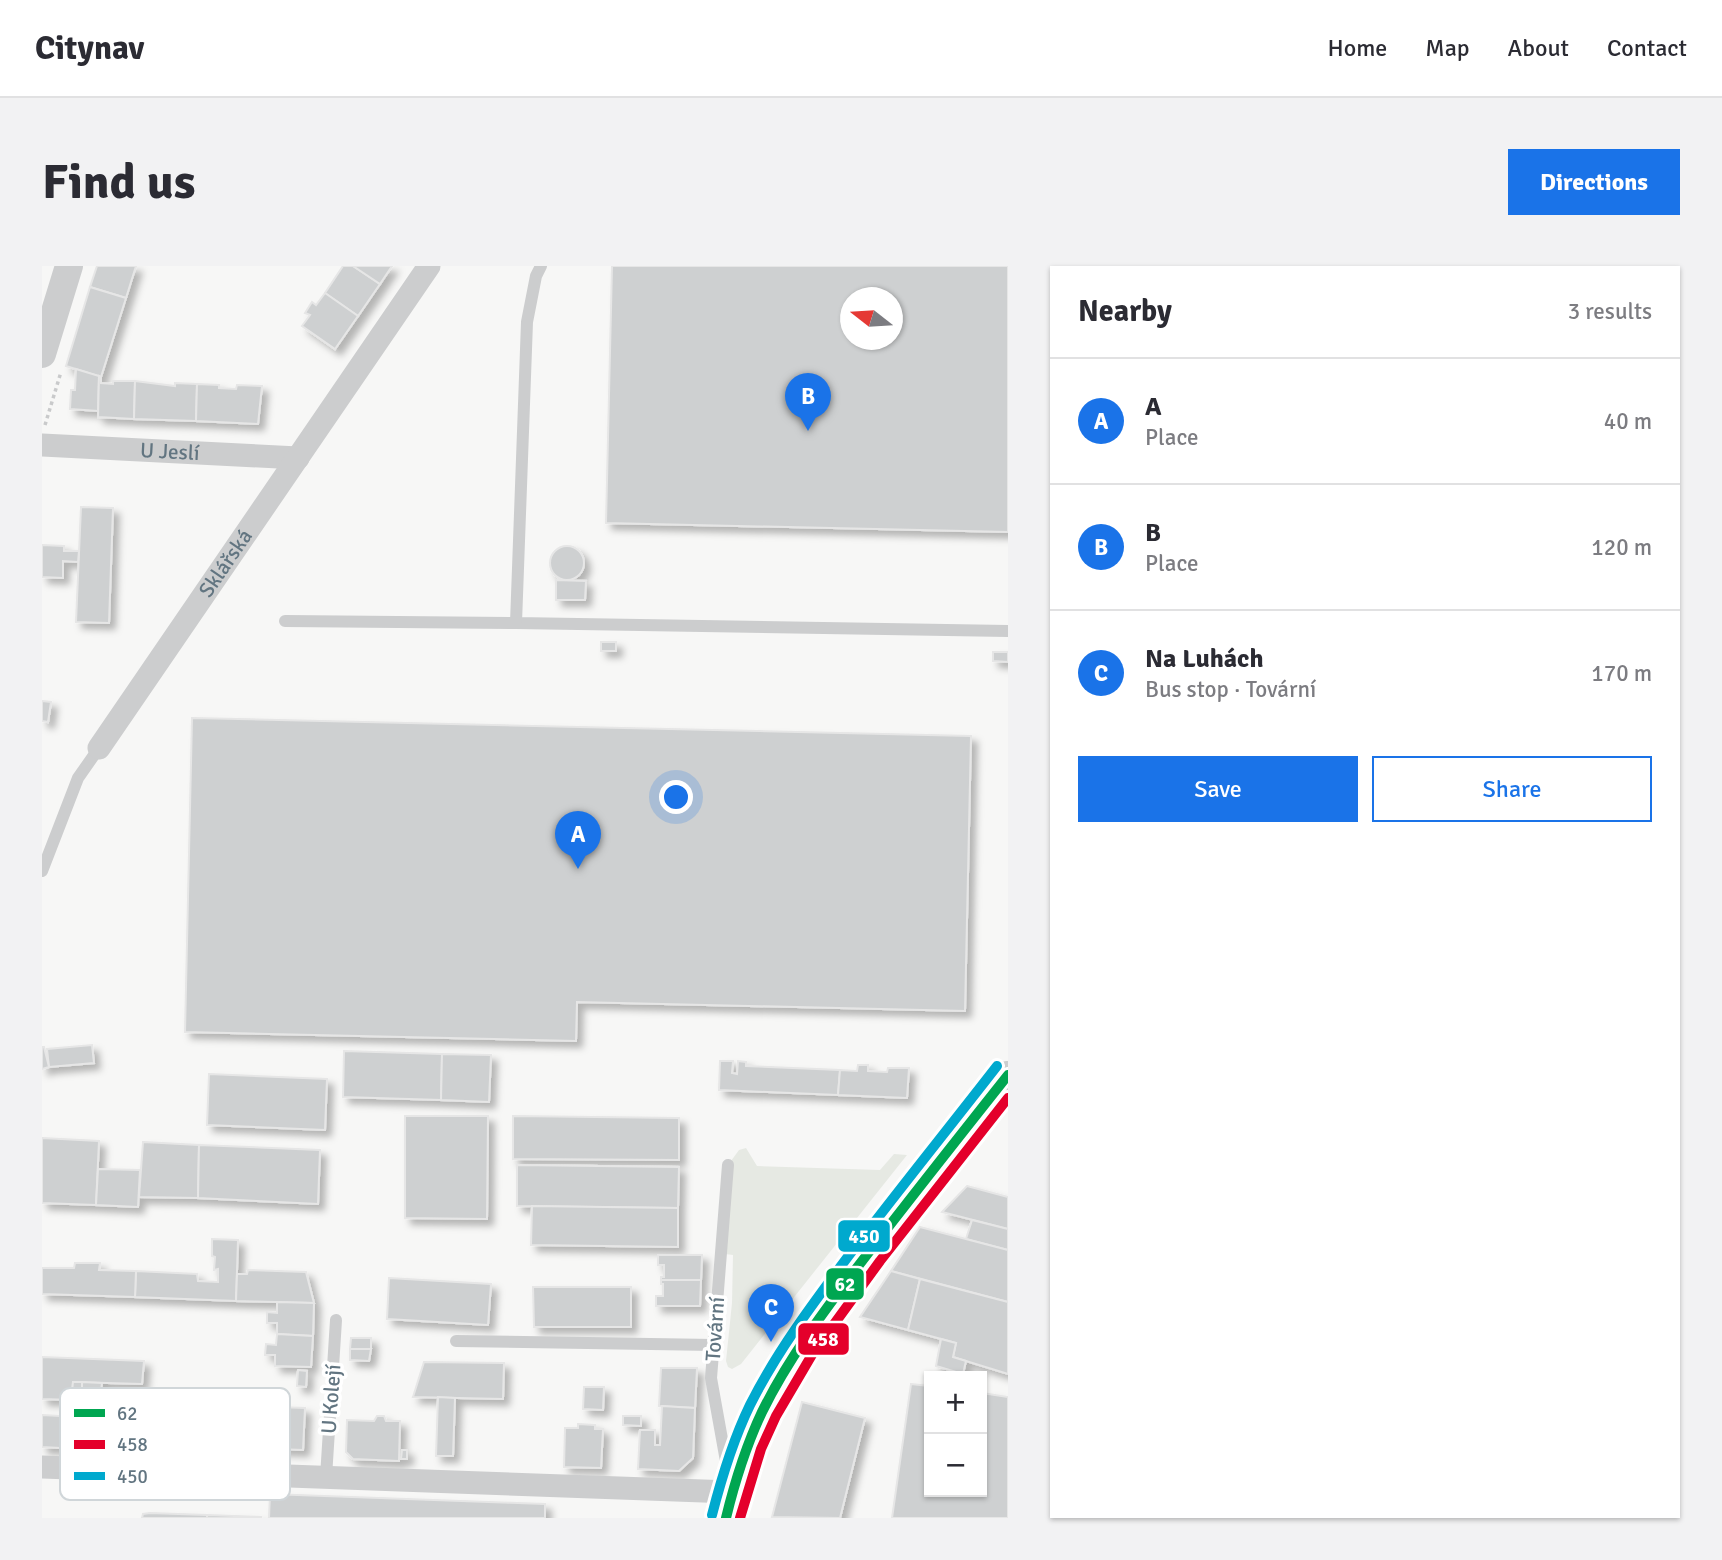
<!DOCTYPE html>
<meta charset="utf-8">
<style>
:root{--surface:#fff;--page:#f2f2f3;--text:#2b2b33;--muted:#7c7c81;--line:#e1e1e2;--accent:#1a73e8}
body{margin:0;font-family:Signika,sans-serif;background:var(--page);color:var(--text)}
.controls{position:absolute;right:21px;bottom:21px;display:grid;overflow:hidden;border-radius:0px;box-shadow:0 2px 5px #0004}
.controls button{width:63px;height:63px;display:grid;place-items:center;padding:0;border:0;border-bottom:2px solid var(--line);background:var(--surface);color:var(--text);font:35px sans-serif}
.compass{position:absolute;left:798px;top:21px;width:63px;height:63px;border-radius:50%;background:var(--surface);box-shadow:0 2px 5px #0004;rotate:287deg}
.you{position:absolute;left:635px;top:532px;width:24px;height:24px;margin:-18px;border:5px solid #fff;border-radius:50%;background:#1a73e8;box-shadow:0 0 0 10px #1a73e833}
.badge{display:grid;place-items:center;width:46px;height:46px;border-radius:50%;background:var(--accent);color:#fff;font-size:23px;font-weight:700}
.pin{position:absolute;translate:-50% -58px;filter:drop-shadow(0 2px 4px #0008)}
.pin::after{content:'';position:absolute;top:37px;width:24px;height:21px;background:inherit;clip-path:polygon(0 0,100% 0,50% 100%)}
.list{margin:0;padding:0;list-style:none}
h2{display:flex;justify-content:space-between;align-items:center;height:91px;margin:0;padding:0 28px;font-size:30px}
h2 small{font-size:23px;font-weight:400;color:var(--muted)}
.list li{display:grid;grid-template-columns:46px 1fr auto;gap:21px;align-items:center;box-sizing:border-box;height:126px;padding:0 28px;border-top:2px solid var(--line)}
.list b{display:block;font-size:26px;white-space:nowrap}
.list p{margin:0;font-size:23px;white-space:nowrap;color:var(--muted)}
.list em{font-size:23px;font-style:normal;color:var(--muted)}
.actions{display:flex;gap:14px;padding:21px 28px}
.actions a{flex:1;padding:16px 0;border:2px solid var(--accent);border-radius:0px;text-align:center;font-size:24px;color:var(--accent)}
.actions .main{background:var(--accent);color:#fff}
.map{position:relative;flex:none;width:966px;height:1252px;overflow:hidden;border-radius:0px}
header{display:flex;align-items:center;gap:42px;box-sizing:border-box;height:98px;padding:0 35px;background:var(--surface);border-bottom:2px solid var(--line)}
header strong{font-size:33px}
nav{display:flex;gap:38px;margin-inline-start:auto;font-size:24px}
.intro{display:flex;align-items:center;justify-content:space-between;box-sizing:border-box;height:168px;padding:0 42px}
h1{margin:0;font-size:49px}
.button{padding:18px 32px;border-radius:0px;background:var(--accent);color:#fff;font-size:24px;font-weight:700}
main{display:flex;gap:42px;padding:0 42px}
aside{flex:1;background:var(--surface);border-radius:0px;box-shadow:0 2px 5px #0004}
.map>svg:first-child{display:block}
</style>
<header>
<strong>Citynav</strong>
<nav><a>Home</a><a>Map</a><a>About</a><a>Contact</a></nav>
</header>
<div class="intro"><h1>Find us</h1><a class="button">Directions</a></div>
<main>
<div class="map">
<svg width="966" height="1252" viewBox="0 0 966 1252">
<defs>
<filter id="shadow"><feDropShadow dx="6" dy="6" stdDeviation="3.5" flood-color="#0004"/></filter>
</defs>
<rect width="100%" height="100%" fill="#f7f7f6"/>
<polygon fill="#e6e9e3" points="704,882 715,900 838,904 852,888 865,889 699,1098 690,1103 686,1101 684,1095 690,1037 691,989 683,988 689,895 697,884"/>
<g fill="#ced0d1" stroke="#e6e6e6" stroke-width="2" fill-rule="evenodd" filter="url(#shadow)">
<polygon points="55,0 94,0 84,32 48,21"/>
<polygon points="301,0 311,0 338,18 316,50 283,27"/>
<polygon points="311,0 350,0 338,18"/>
<path d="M570 0H966V266L564 257ZM808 32H850V74H808Z"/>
<polygon points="48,21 84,32 59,111 24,100"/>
<polygon points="283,27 316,50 293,83 260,60 268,49 263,47 270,36 274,39"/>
<polygon points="34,103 57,110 56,145 28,143 29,124 33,124"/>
<polygon points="57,110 59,111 59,117 71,118 71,115 93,115 92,153 56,151"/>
<polygon points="93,115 133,120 133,117 155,118 154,155 92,153"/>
<polygon points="155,118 177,119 177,122 194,123 195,119 220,120 216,158 154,155"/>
<polygon points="39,241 71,242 67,357 34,356"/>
<polygon points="0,279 22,280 22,285 37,285 36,296 21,295 21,312 0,311"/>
<circle cx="525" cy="297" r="17"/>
<polygon points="514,314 544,315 543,334 514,334"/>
<rect x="559" y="376" width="15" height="9"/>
<polygon points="951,386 966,386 966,396 951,395"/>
<polygon points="0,435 9,436 6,456 0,455"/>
<polygon points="150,452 929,470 923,745 535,736 534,775 143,766"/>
<polygon points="50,779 52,797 7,801 5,783"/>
<polygon points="0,781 2,781 7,801 0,803"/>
<polygon points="302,785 400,788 399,834 301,831"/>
<polygon points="400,788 449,789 447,836 399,834"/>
<polygon points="678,795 691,795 690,807 695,808 696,795 704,796 704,800 798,804 796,829 677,824"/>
<polygon points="816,799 826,799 826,805 845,806 846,802 867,802 865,832 796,829 798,804 815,805"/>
<polygon points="167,808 285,813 283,864 165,859"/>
<polygon points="363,850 446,850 445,953 363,952"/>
<polygon points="471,850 637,852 637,894 471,893"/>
<polygon points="0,872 57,875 54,939 0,937"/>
<polygon points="101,876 157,879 156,932 97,931"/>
<polygon points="157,879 278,884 276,938 156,932"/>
<polygon points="475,899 637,901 636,942 475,940"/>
<polygon points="56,903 98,904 96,941 54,939"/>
<polygon points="925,920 966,931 966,963 900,946"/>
<polygon points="490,940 636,942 636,981 489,979"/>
<polygon points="930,954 966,963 966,984 924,973"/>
<polygon points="878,961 966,984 966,1036 849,1005"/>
<polygon points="170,973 196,974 194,1035 93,1031 94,1005 155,1008 156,1015 176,1016 176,1003 172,1004 173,991 170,990"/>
<polygon points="616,989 660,989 659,1014 619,1014 619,1011 622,1011 622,999 616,999"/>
<polygon points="33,997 58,997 57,1004 94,1005 93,1031 0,1028 0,1002 32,1002"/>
<polygon points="206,1004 264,1006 272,1037 194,1035 195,1008 205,1008"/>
<polygon points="849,1005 878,1013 866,1064 818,1051"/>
<polygon points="347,1012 449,1018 446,1059 345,1053"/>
<polygon points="878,1013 966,1036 966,1108 911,1091 914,1077 866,1064"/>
<polygon points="619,1014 659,1014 658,1040 614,1040 614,1030 621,1030 621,1018 619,1018"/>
<polygon points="491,1021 589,1021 589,1061 492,1061"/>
<polygon points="235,1036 272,1037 271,1070 235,1068 235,1057 225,1057 225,1046 235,1047"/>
<polygon points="235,1068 271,1070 269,1101 233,1100 233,1089 223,1089 224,1078 234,1079"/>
<polygon points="309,1072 329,1072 329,1083 308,1083"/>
<polygon points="899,1073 914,1077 911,1091 924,1095 921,1108 894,1100"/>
<polygon points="308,1083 329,1083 327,1095 308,1094"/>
<polygon points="0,1091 102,1095 100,1118 31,1116 30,1134 0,1133"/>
<polygon points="382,1096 462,1097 461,1133 371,1131"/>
<polygon points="619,1102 655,1102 653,1142 617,1140"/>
<polygon points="256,1104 265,1105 264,1121 255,1120"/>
<polygon points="31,1116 40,1116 40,1125 30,1125"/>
<polygon points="40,1116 60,1117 59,1125 40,1125"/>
<polygon points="869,1118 887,1120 887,1226 940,1226 940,1127 966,1131 966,1252 850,1252"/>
<polygon points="542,1121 562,1121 561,1144 541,1143"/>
<polygon points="396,1131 413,1132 411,1190 394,1190"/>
<polygon points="65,1135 263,1142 261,1184 64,1177"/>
<polygon points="760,1136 823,1152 798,1252 730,1251"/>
<polygon points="620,1140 653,1142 651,1192 637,1205 596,1203 598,1164 613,1164 613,1179 618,1179"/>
<polygon points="0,1149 37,1151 37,1183 0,1181"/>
<polygon points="335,1150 342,1150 344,1155 358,1155 357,1195 311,1193 304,1186 305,1154 332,1155"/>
<polygon points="581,1150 599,1150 599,1160 581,1159"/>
<polygon points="536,1158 553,1159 553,1163 561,1163 559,1202 522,1201 523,1162 536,1162"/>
<polygon points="360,1184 365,1184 365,1193 359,1193"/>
<polygon points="228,1228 503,1238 503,1252 227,1252"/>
<polygon points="108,1247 165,1249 165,1252 100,1252 101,1248"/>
<polygon points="165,1249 220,1251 165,1252"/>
</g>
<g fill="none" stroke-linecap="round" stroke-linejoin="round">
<polyline stroke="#c9cacb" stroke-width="3.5" stroke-dasharray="3.5 3.5" stroke-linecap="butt" points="3,159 19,106"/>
<g stroke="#cccdce" stroke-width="12">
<polyline points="499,0 494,10 485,56 474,357 966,365"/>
<polyline points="243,355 474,357"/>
<polyline points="0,605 36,512 57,482"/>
<polyline points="686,899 669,1112 687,1212"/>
<polyline points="414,1075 672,1079"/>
<polyline points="284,1211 294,1054"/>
</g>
<g stroke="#cccdce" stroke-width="23">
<path id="s1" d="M0 179 256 192"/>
<path id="s2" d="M57 482 387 0"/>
<polyline points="0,1201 689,1226"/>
</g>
<g stroke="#cccdce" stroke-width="28">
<polyline points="0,88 27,0"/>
<path d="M684 1252C705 1146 763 1070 827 986 873 926 920 868 966 809"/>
</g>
<g stroke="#fff" stroke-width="16">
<path id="bus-1" d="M684 1252C693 1215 704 1180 720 1146 746 1093 782 1045 817 999 866 935 916 872 966 809"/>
</g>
<g stroke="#fff" stroke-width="16">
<polyline id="bus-2" points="698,1252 719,1183 734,1150 771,1087 838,995 966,832"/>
</g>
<g stroke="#fff" stroke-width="16">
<path id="bus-3" d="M670 1249C680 1210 691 1174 708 1139 735 1085 772 1036 808 988 856 925 906 863 955 800"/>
</g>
<use href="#bus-1" stroke="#00a651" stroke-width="10"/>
<use href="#bus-2" stroke="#e4002b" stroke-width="10"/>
<use href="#bus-3" stroke="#00a9ce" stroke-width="10"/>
</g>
<g text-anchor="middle" stroke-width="7" stroke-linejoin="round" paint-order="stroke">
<g font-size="21" fill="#627581" stroke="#fff">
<text dy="7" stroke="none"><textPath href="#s1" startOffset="128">U Jeslí</textPath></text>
<text dy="7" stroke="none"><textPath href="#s2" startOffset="224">Sklářská</textPath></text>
<text transform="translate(673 1063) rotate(-86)" y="7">Tovární</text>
<text transform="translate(289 1133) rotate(-86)" y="7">U Kolejí</text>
</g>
</g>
<rect x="18" y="1122" width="230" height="112" rx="10" fill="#fff" stroke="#d0d6d9" stroke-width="2"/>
<rect x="32" y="1143" width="31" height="8" fill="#00a651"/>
<rect x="32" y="1174" width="31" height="9" fill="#e4002b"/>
<rect x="32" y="1206" width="31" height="8" fill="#00a9ce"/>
<g font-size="19" fill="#627581">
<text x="75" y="1154">62</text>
<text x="75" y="1185">458</text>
<text x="75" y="1217">450</text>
</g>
<g stroke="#fff" stroke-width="2.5">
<rect x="795" y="953" width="54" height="34" rx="7" fill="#00a9ce"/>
<rect x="783" y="1001" width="40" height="34" rx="7" fill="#00a651"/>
<rect x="755" y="1056" width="53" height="34" rx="7" fill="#e4002b"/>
</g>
<g font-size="19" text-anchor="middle" font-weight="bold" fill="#fff">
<text x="822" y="977">450</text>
<text x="803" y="1025">62</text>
<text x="781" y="1080">458</text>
</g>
</svg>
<div class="controls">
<button>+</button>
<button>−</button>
</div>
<svg class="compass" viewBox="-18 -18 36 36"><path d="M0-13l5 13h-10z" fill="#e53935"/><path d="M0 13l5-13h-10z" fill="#7c7c81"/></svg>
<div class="you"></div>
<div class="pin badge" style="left:536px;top:603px">A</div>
<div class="pin badge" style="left:766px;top:165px">B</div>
<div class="pin badge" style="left:729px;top:1076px">C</div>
</div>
<aside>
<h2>Nearby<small>3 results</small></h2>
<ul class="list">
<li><span class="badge">A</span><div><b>A</b><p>Place</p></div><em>40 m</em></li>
<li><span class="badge">B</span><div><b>B</b><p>Place</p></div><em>120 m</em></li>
<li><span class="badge">C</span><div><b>Na Luhách</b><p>Bus stop · Tovární</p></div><em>170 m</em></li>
</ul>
<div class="actions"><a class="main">Save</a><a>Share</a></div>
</aside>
</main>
